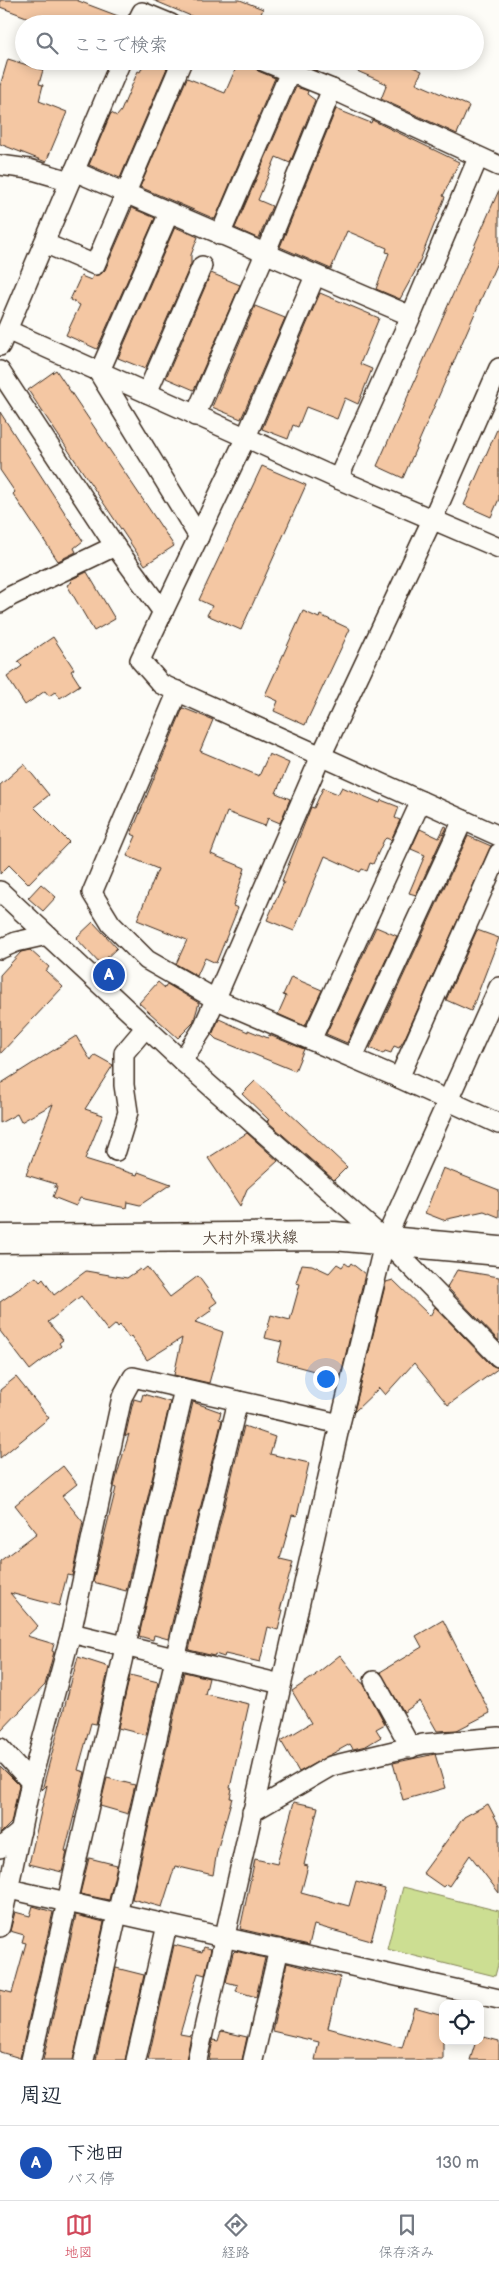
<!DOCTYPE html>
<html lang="ja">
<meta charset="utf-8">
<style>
:root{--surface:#fff;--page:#f6f6f7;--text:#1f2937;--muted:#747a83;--line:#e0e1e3;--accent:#d1495b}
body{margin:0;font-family:"Balsamiq Sans","Klee One",sans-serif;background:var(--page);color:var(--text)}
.controls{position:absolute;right:15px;bottom:15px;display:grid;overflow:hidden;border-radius:10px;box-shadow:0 2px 12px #0003}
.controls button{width:45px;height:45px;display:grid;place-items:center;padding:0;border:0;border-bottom:1px solid var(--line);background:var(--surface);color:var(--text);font:25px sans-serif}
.you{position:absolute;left:325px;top:1378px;width:18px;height:18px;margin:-12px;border:4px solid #fff;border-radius:50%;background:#1a73e8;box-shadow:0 0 0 8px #1a73e833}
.badge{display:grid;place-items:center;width:32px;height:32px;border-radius:50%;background:var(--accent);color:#fff;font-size:16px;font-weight:700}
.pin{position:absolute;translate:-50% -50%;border:2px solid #fff;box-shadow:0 1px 5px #0006}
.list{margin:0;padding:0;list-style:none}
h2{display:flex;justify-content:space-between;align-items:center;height:65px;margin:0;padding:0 20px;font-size:21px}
h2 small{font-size:16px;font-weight:400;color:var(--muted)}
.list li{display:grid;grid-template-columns:32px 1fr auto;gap:15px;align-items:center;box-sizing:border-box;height:75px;padding:0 20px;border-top:1px solid var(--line)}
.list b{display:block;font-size:19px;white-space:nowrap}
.list p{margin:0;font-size:16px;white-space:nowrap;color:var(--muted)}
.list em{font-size:16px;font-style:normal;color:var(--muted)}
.icon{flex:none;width:28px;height:28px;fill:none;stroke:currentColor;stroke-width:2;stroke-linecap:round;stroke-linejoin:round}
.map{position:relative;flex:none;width:499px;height:2060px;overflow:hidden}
.search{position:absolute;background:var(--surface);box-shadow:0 2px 12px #0003;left:15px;right:15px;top:15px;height:55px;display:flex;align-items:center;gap:12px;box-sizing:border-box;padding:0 18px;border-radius:28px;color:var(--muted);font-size:19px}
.sheet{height:140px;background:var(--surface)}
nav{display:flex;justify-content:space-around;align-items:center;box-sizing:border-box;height:70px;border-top:1px solid var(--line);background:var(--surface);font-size:14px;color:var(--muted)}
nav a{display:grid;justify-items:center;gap:2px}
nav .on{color:var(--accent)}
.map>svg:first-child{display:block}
</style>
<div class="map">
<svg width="499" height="2060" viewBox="0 0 499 2060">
<rect width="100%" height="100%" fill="#fdfcf7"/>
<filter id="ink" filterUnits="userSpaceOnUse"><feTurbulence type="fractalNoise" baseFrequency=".02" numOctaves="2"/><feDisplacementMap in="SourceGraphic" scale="10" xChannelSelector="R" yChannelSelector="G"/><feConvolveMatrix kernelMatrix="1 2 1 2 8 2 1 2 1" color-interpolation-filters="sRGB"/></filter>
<g filter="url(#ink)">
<polygon fill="#ccde92" stroke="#848458" points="403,1887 499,1911 499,1961 495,1976 387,1949"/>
<g fill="#f4c7a3" stroke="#3b2a1e">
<polygon points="0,0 76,0 126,19 125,24 45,24 0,7"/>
<polygon points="153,0 240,0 263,9 257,24 210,24"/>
<polygon points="8,59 43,70 39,84 43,85 39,101 67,112 46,162 0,144 0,86"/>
<polygon points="145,61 170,61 120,178 89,165 111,113 117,116 121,111 138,71 140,72"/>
<polygon points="239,61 252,61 254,67 258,71 275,78 215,219 140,187 187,78 225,93"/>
<polygon points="294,61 321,61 317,71"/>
<polygon points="334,61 399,61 422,71 416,83 469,106 457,134 381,99 387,84"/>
<polygon points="296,87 308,91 307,94 315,100 290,163 276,157 258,200 272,206 259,238 257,238 235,228"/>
<polygon points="336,109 371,123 372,120 459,162 443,196 445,197 417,268 400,299 376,289 389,253 386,252 387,248 347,231 331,269 280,247"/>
<polygon points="499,190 499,258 403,478 377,466"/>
<polygon points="132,208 155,218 97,349 66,335 80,305 70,300 81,276 91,280 93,276 101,274 105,270"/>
<polygon points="175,227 198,237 191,255 191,264 145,369 118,358"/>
<polygon points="211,273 240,285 194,390 166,378"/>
<polygon points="320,293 379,318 360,364 372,369 358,404 345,398 337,419 306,407 298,427 293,425 288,439 262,429"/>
<polygon points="255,306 285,318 241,419 212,407"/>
<polygon points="56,370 174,546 145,565 28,390"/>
<polygon points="0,412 83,541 74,548 76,552 58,561 13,494 15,492 0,470"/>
<polygon points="499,425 499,499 491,517 464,505"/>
<polygon points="262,466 306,485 241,630 207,615 212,606 199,600"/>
<polygon points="87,572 115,619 94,631 67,585 72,582 70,580"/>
<polygon points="303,611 319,618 320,615 350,629 305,725 274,711 278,701 265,695"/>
<polygon points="53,637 74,669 71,671 80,685 60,698 55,692 49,696 45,691 25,705 7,677 22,666 18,661"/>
<polygon points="183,708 213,720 200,751 259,776 269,754 289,763 276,793 290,799 280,823 268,818 265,826 227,812 211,854 245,868 233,906 238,908 216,963 205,958 197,976 176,964 187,940 137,920 158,869 127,856 136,836 131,834"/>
<polygon points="24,764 49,795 34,807 69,842 28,884 9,865 0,874 0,785"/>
<polygon points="342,787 380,803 381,800 399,807 395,818 400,820 391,840 386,838 384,840 373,864 370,863 367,871 362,869 360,872 325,856 294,931 267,920 284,882 282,881 311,807 314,808 323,788 338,794"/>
<polygon points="445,826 447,827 416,895 409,893 425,855 411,849 420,829 439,838"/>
<polygon points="468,836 491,846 404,1040 399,1048 394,1046 391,1053 385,1051 383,1054 370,1048"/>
<polygon points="41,884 56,897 43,911 28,898"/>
<polygon points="93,922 117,948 100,964 76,938"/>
<polygon points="376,927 397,936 347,1043 326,1034"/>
<polygon points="477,930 499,938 471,1011 446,1000"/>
<polygon points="30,950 49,967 46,971 63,987 0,1054 0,975 21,952"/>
<polygon points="291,977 322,990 305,1026 278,1014 286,996 283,995"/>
<polygon points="158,982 165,988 167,984 199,1003 193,1023 178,1038 139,1003"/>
<polygon points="219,1019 248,1032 248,1030 268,1038 269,1035 304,1049 295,1071 216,1039 212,1035"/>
<polygon points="76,1036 91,1061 95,1055 113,1065 85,1109 103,1115 85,1159 137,1175 138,1172 171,1184 140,1205 127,1202 126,1208 80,1198 76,1206 53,1197 57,1187 54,1187 56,1184 26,1175 53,1104 21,1122 17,1114 0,1123 0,1084"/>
<polygon points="255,1081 347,1167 334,1180 267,1121 269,1120 242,1094"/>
<polygon points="247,1133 278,1161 247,1189 240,1206 208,1158"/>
<polygon points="443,1168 499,1190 499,1217 484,1211 443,1220 425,1213"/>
<polygon points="345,1263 349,1266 351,1263 365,1274 340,1378 277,1361 282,1342 265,1338 271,1315 290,1320 300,1284 296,1283 302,1264 312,1265 329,1273 337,1264 342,1267"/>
<polygon points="147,1267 170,1297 198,1276 217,1302 210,1307 212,1310 195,1322 223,1332 209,1383 174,1375 182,1338 147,1360 131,1336 129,1338 120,1325 118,1327 116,1324 108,1331 81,1296 48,1322 63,1340 59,1343 61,1346 30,1370 0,1331 0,1302 36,1277 40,1282 43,1279 54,1295 86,1271 127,1278 140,1269 142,1271"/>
<polygon points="457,1270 499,1277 499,1341 447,1287"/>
<polygon points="393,1280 430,1316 435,1307 491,1365 499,1368 448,1405 414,1363 385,1395 379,1388 354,1412 386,1282"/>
<polygon points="16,1377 49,1418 0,1458 0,1390"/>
<polygon points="143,1394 170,1402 126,1591 93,1582 116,1488 114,1487 117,1475 129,1434 125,1437 132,1406 134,1399 141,1401"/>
<polygon points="193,1402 221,1412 219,1419 222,1420 168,1639 154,1635 153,1640 139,1636"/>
<polygon points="244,1426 275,1437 270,1454 309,1463 297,1516 292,1515 280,1559 293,1562 280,1610 283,1610 278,1630 268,1627 260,1662 225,1654 224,1657 215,1654 214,1656 189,1650"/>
<polygon points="63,1466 77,1484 62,1496 83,1522 72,1576 67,1575 59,1606 10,1593 38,1626 27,1636 54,1644 52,1651 54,1652 45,1685 0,1732 0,1561 37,1533 15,1505"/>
<polygon points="443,1620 490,1713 457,1730 437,1731 420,1701 404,1712 380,1672 422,1647 416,1636"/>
<polygon points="340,1655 362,1683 363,1683 385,1724 376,1729 381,1737 366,1746 353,1749 350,1744 299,1772 281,1741 311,1723 292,1691 316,1675 315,1675"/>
<polygon points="78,1657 109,1667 96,1724 91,1723 78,1770 85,1772 65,1851 67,1852 62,1872 29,1864 47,1785 42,1790"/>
<polygon points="184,1672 209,1678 205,1694 249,1704 230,1788 232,1789 230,1798 232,1798 217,1851 213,1875 175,1866 162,1907 132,1899"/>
<polygon points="130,1675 158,1682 146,1735 118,1728"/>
<polygon points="435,1754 445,1788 403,1800 393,1763"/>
<polygon points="0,1766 19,1785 11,1823 0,1834"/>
<polygon points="107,1778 135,1785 128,1814 100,1806"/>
<polygon points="294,1802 318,1807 304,1865 308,1866 301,1893 349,1906 356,1881 385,1889 371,1941 314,1925 309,1945 240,1929 255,1859 277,1864"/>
<polygon points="488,1804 499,1825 499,1893 470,1855 449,1886 446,1884 443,1887 423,1873 464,1817"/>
<polygon points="89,1858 117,1865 109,1900 80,1894"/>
<polygon points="33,1906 53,1912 20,2058 0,2052 0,1990 12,1993 26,1943 22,1942 24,1935 10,1931 15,1912 30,1916"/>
<polygon points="76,1915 104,1922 73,2060 43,2060"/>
<polygon points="174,1945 202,1952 204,1947 211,1949 205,1975 198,1973 180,2034 191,2036 186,2060 148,2060"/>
<polygon points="235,1951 265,1958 256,1997 236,1991 238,1985 226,1982 233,1953"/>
<polygon points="287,1963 340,1977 328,2028 402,2048 414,2007 443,2015 443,2060 315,2060 319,2042 272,2031"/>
<polygon points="116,1968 144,1975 125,2060 96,2060"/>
<polygon points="221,2031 247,2037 242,2060 209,2060 213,2040 218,2041"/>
<polygon points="480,2036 499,2041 499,2060 470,2060 476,2041 480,2041"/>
</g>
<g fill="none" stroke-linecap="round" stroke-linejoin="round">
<g stroke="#3b2a1e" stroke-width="22">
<g id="street">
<polyline points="136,24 142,12 171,24"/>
<polyline points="121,61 7,330 338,479 499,548"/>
<polyline points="263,61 332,89 499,166"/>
<polyline points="0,165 29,169 70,181"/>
<polyline points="74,171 411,316"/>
<polyline points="169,213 99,373 199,537"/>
<polyline points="220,235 290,72"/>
<polyline points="44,243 95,265 182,61"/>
<polyline points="315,276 246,437 140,660 161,684 499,836"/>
<polyline points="0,346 7,330"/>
<polyline points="0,371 115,546 163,612"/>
<polyline points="147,393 202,266"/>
<polyline points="195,416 265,254 332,89"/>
<polyline points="338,479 411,316 478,158"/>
<polyline points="0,603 11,596 115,546"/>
<polyline points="178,691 92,893 111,924 147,960 215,999 399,1078 499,1124"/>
<polyline points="0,891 182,1061 385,1240 499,1357"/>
<polyline points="0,949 16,942 47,935"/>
<polyline points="311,1040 421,801"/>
<polyline points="353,1057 463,820"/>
<polyline points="182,1061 202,1030 321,756 433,518 499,368"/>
<polyline points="399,1078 499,853"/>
<polyline points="116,1151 128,1112 124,1085 124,1053 146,1027"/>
<polyline points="71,1633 281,1684"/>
<polyline points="374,1681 411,1748"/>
<polyline points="0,1748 31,1782"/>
<polyline points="252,1812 331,1766 423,1744 499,1737"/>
<polyline points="0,1848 21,1831"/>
<polyline points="9,1889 499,1999"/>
<polyline points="0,1927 31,1782 71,1633 122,1397 133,1377 340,1424"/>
<polyline points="31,2060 184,1389"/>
<polyline points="84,2060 175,1659 238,1401"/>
<polyline points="136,2060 167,1925"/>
<polyline points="197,2060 340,1424 385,1240 499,987"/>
<polyline points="253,2060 279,1949"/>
</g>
</g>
<g stroke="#3b2a1e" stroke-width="31">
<polyline id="secondary" points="0,1239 334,1236 499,1251"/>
</g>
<use href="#street" stroke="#fdfcf7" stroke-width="19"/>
<use href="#secondary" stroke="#fdfcf7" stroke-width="28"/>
</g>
</g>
<g text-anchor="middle" stroke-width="5" stroke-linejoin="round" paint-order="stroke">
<g font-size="16" fill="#3b2a1e" stroke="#fdfcf7">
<text transform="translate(250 1237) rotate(-1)" y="6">大村外環状線</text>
</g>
</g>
</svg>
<div class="controls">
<button><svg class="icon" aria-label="locate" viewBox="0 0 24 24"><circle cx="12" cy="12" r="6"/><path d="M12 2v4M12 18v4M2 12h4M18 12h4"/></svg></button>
</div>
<div class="you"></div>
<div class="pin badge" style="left:109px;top:975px;background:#1a4fb4">A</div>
<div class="search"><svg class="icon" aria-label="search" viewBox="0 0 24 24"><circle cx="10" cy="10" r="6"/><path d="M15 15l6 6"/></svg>ここで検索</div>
</div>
<section class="sheet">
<h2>周辺<small></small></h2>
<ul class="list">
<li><span class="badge" style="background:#1a4fb4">A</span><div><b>下池田</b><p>バス停</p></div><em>130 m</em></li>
</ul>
</section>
<nav>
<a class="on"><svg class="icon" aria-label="map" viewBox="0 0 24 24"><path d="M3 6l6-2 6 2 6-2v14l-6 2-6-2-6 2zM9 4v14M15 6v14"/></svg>地図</a>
<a><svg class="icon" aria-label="directions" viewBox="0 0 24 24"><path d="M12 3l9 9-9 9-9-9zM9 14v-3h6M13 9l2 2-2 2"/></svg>経路</a>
<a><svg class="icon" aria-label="saved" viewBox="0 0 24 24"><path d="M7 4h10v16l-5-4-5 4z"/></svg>保存済み</a>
</nav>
